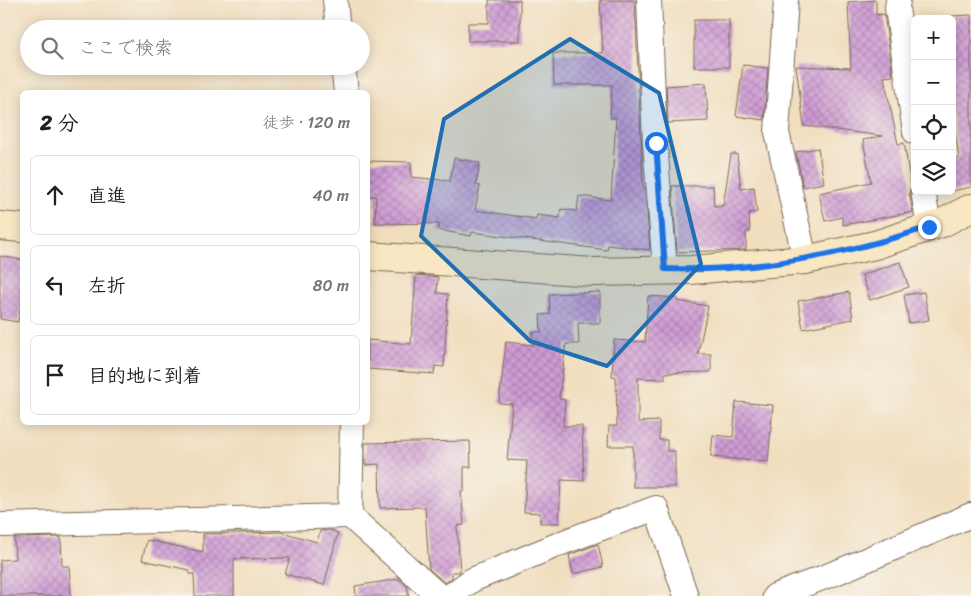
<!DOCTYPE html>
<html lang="ja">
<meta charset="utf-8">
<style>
:root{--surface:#fff;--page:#f2f2f2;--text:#202124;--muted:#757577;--line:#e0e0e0}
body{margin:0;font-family:Sriracha,"Klee One",sans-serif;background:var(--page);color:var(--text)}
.controls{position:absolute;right:15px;top:15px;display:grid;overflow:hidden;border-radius:8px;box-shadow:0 2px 12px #0003}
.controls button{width:45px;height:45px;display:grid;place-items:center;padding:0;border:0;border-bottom:1px solid var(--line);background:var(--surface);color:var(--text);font:25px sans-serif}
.stop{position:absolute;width:15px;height:15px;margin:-11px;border:4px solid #1a73e8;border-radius:50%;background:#fff}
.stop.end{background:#1a73e8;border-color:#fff;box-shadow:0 1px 5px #0008}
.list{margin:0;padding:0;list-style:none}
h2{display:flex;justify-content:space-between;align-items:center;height:65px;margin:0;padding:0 20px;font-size:21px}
h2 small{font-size:16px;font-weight:400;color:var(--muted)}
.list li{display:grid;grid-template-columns:32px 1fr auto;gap:15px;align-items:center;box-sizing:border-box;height:80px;margin:0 10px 10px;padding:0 10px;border:1px solid var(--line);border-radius:8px}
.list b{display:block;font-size:19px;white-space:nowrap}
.list em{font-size:16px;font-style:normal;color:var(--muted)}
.icon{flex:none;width:28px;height:28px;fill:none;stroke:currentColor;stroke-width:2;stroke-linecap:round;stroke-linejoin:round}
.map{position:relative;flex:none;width:971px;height:596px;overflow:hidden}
.search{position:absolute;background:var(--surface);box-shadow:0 2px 12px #0003;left:20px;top:20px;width:350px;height:55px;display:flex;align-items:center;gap:12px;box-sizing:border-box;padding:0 18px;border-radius:28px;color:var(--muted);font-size:19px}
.panel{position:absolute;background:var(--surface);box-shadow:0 2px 12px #0003;left:20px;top:90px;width:350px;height:335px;border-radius:8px}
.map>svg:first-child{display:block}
</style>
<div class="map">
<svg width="971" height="596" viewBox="0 0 971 596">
<defs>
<pattern id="building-cross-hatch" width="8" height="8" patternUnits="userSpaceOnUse" patternTransform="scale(1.25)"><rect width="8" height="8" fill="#cf9bd5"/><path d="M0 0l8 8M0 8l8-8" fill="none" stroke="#a97fac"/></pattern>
</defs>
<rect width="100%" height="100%" fill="#f7f3e8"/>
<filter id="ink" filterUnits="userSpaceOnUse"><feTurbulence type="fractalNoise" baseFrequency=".02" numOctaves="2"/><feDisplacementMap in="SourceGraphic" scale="10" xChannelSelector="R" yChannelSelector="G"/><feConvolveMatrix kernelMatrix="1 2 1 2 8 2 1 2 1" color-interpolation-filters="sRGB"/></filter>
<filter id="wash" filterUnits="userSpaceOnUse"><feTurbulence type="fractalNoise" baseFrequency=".0096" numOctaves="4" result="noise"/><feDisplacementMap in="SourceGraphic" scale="20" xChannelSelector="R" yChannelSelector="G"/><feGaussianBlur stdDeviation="1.12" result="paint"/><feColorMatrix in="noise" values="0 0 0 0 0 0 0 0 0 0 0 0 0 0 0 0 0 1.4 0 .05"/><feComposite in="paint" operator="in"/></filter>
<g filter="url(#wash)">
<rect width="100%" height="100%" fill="#f1debf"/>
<g id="blocks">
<g fill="url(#building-cross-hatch)">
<polygon points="489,0 520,0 520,41 468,41 468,23 489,23"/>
<polygon points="600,0 635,0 643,187 645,187 650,250 608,245 607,250 472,232 471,236 438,230 439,224 375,223 376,196 368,196 368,161 411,162 411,177 450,181 454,158 480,163 476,185 480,186 475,210 536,219 537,215 560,218 561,209 577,211 579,196 611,200 616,118 610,118 612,85 554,85 553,53 603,53"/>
<polygon points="876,0 876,15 884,14 893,76 884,77 898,144 904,143 911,185 909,193 913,212 843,225 842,217 825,221 819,193 871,182 863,140 883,136 804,126 796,66 851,68 848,2"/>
<polygon points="971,15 971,187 952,191 952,159 959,158 952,111 952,16"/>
<rect x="694" y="20" width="35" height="47"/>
<polygon points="743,65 768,68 764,120 736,116"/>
<polygon points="706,83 708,121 668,123 666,86"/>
<polygon points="818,148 824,183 803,187 796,152"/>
<polygon points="731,154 737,154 741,189 754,187 757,212 749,213 750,232 746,232 746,250 677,252 672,186 713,186 714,206 723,206"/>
<polygon points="0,256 22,260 22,298 18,322 0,319"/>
<polygon points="900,262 909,287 870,300 862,275"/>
<polygon points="416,275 438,277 437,293 448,294 444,367 435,366 434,374 368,369 368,340 411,344"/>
<polygon points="600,292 600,323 578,323 579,344 566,344 559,399 565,400 563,426 582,426 584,481 561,480 559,523 540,523 540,513 524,512 527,461 507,460 512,404 499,403 506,342 533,345 532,332 541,332 540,315 550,314 549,294"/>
<polygon points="849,292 853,319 803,329 798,301"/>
<polygon points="924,292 929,320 909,323 904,295"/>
<polygon points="648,296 677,298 677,301 708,306 698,354 711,354 711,372 665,373 665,379 638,378 638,422 659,421 659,440 667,440 667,451 675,451 675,487 633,487 633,446 608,446 609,426 617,426 616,377 612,376 614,340 645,342"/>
<polygon points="736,402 773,405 768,462 711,457 713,435 733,437"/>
<polygon points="470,441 471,467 464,467 464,491 461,491 464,525 457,526 460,572 452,572 452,578 445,583 429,569 425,507 380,508 379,464 365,465 365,443"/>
<polygon points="330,530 338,533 324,585 285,574 290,558 234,559 234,596 195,596 194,574 190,574 189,570 142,560 147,540 203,552 203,534 282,532 317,542 320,531"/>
<polygon points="61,537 62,566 69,566 71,596 0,596 0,560 15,559 14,538"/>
<polygon points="598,544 603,567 573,574 569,555"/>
<polygon points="399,579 407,586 409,596 356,596 355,586"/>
</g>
</g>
</g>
<g filter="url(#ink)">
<use href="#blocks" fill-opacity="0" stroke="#7b6956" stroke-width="1"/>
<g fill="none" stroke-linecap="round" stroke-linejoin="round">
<g stroke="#7b6956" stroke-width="26">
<g id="street">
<polyline points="335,0 338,29"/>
<polyline points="649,0 655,143 665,269"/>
<polyline points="786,0 777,132 805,260"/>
<polyline points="898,0 897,8 915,132"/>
<polyline points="343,66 346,92"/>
<polyline points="923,191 929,227"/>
<polyline points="352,422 350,516 439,596"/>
<polyline points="0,525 350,516"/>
<polyline points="450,596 472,580 569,540 656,508 686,596"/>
<polyline points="775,596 840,571 971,515"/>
</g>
</g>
<g stroke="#7b6956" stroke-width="30">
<g id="secondary">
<polyline points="0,226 22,228"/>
<polyline points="368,256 593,272 691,270 805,260 875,245 942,223 971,208"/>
</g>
</g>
<use href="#street" stroke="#fff" stroke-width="24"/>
<use href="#secondary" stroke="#f9e7c3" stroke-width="28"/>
</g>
</g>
<g fill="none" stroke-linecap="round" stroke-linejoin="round" filter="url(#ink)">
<path stroke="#1a73e8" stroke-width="6" d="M656 143 665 269C755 272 844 255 929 227"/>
</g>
<path fill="#1f6fb2" fill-opacity="0.2" stroke="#1f6fb2" stroke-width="4" stroke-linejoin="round" d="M570 39 659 93 701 264 607 366 530 341 421 236 444 119Z"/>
</svg>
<div class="controls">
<button>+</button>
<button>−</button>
<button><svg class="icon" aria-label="locate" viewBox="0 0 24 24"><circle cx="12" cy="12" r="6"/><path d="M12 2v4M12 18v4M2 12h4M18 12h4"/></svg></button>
<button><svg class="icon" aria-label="layers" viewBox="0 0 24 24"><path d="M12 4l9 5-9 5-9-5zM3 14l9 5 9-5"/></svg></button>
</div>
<div class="stop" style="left:656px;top:143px"></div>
<div class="stop end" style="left:929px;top:227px"></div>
<div class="search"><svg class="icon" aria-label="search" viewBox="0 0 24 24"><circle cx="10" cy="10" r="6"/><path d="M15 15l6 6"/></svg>ここで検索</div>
<section class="panel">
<h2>2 分<small>徒歩 · 120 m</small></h2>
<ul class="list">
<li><svg class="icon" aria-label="ahead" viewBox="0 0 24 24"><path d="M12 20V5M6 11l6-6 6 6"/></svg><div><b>直進</b></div><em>40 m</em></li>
<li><svg class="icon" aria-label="left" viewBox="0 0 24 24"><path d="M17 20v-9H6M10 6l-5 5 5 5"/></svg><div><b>左折</b></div><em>80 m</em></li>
<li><svg class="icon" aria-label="arrive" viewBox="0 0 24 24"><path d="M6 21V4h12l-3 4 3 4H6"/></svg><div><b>目的地に到着</b></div></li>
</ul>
</section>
</div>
